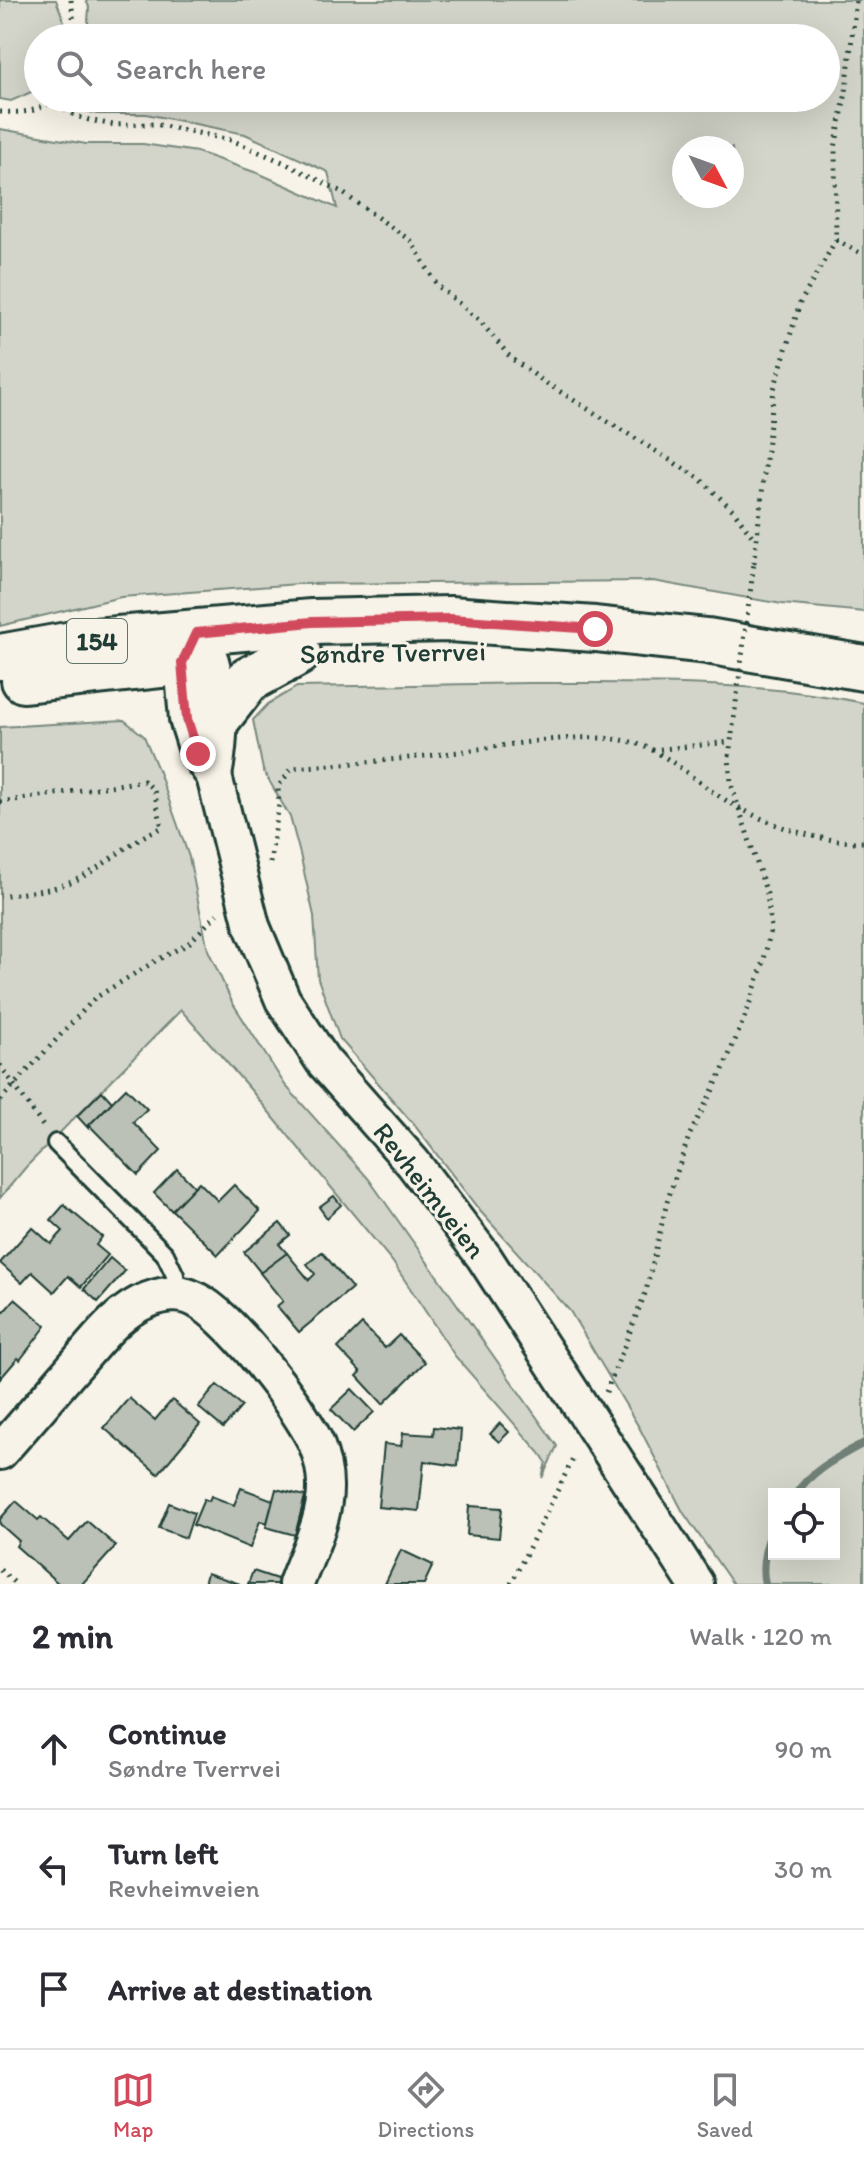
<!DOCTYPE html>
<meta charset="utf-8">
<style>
:root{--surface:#fff;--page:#f2f2f3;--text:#2b2b33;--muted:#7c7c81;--line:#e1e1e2;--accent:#d1495b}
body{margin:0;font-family:Itim,sans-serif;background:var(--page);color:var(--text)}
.controls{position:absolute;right:24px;bottom:24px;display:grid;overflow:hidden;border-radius:0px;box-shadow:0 8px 32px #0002}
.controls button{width:72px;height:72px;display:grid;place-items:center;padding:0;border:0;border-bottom:2px solid var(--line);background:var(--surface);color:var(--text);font:40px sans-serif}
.compass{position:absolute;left:672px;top:136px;width:72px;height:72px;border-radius:50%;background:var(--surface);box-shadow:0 8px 32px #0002;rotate:131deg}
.stop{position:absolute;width:24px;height:24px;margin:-18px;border:6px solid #d1495b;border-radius:50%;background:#fff}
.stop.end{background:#d1495b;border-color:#fff;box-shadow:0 2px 8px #0008}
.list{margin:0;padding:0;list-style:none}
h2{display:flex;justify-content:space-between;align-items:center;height:104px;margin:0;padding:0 32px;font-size:34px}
h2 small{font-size:26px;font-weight:400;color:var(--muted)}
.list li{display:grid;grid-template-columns:52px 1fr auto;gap:24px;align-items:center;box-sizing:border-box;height:120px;padding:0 32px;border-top:2px solid var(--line)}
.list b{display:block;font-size:30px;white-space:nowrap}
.list p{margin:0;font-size:26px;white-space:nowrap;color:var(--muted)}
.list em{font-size:26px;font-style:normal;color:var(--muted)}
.icon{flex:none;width:44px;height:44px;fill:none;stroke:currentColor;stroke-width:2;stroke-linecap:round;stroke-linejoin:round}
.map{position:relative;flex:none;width:864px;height:1584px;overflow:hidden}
.search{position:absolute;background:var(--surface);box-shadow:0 8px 32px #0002;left:24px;right:24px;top:24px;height:88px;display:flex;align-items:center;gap:20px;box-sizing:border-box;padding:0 28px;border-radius:44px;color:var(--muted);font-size:30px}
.sheet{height:464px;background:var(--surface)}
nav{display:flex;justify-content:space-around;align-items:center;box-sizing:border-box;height:112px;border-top:2px solid var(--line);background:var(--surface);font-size:22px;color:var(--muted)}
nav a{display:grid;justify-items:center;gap:4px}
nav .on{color:var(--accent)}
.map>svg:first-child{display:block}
</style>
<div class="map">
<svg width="864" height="1584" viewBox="0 0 864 1584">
<rect width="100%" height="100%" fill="#f7f3e8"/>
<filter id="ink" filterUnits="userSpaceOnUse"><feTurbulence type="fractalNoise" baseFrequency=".0125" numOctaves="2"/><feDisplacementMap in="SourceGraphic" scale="16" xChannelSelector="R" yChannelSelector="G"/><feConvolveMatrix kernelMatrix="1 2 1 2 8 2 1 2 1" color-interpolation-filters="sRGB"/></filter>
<g filter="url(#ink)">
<g fill="#d3d5ca" stroke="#79897f" stroke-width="2" fill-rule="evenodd">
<polygon points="0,0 56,0 64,21 62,38 38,38 38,89 11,101 0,99"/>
<path d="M86 0H864V612L782 604 653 581 298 584 121 597 0 626V129L86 144H143L197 152 260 174 337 208 328 172 245 134 146 114H97L79 109 75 103 77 98H826V38H87L89 7ZM684 148H732V196H684Z"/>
<path d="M529 683C641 683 753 680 864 703V1584H733L683 1512 640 1429 570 1311 480 1211 415 1126 340 1039 318 979 314 916 300 854 290 817 263 770 253 720 268 704 297 687ZM774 1494H834V1554H774Z"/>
<polygon points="124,720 144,736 159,772 189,857 208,950 232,1002 285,1085 368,1178 557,1446 542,1478 546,1462 540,1453 455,1356 392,1261 250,1089 181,1010 26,1167 0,1198 0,727"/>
</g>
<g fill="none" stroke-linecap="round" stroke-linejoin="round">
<g stroke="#6f8077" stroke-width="8">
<path d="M796 1494C810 1471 840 1456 864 1443"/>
<path d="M765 1584C761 1568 765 1543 774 1529"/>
</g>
</g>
<g fill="#bbc1b6" stroke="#1f3d34" stroke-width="2">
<polygon points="126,1088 147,1109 133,1122 161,1151 138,1175 89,1125"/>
<polygon points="102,1091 112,1102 89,1125 89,1129 77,1116"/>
<polygon points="177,1169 195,1187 172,1211 154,1193"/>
<polygon points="199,1182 218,1201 234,1185 260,1211 218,1255 172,1210"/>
<polygon points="334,1196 341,1205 327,1218 319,1207"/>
<polygon points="64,1205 102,1237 96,1245 108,1255 81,1287 68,1276 54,1292 32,1272 22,1283 0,1263 32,1227 51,1244 63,1231 51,1220"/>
<polygon points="280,1223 290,1235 279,1244 287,1253 261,1273 244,1252"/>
<polygon points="322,1252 352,1288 299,1332 277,1306 283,1301 260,1273 287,1253 309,1280 315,1274 307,1264"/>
<polygon points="110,1258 125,1271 98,1302 84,1289"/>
<polygon points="15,1299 46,1326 20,1360 18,1358 0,1379 0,1316"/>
<polygon points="362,1324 385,1348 399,1335 425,1362 383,1404 357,1376 361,1372 338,1348"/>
<polygon points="217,1385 242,1406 223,1428 198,1407"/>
<polygon points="352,1389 374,1412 353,1432 331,1409"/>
<polygon points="129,1398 155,1420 172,1400 200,1424 158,1474 104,1428"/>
<polygon points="500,1423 509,1432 499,1442 490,1434"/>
<polygon points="434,1427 461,1430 458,1466 424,1461 419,1511 378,1507 384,1444 401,1446 403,1433 433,1435"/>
<polygon points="241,1488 273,1500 267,1523 260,1521 250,1548 193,1525 204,1499 209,1501 211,1496 234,1505"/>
<polygon points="276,1489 305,1496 295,1535 266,1527"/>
<polygon points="16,1501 38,1520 41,1517 69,1541 87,1521 116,1546 82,1584 59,1584 16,1546 19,1541 0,1524 0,1519"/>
<polygon points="169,1503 194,1513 186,1538 159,1528"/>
<polygon points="469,1506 502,1508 499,1538 467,1535"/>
<polygon points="401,1550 433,1565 424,1584 385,1584"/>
<polygon points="253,1571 280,1580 279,1584 248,1584"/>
<polygon points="207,1573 240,1584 204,1584"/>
</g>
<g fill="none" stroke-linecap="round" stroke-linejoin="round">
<g stroke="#1f3d34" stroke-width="22">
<polyline id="lane" points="56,1143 165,1254 175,1275 177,1294"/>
</g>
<g stroke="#1f3d34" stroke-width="40">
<g id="street">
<polyline points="196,633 182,663 187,719 198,754 214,776 252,926 283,1000 323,1061 413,1163 484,1257 696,1584"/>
<path d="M196 633C201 641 208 651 211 661 222 698 221 739 214 776"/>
<path d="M0 1452C24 1425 48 1397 72 1369 94 1345 116 1312 148 1300 161 1295 177 1292 190 1297 227 1310 299 1407 316 1443 321 1456 325 1471 325 1485 326 1519 307 1553 296 1584"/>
</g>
</g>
<g stroke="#1f3d34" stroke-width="50">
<g id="primary">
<polyline points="0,657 84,642 312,622 450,619 595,629 707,641 864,668"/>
<polyline points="24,680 162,665"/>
<polyline points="219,717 248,680 298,653"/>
</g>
</g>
<g stroke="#1f3d34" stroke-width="5" stroke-dasharray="2 6" stroke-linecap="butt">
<polyline points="71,0 76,38"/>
<polyline points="52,101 76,116 89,120 113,125 155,124 231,140 285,163 340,191 411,241 437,285 480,321 511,358 543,381 699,478 733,510 755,540"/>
<path d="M0 112C21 113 39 113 56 98"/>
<polyline points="836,240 864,255"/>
<polyline points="754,563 774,389 800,303 836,240 835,148 846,92 856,0"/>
<polyline points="652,750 731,742"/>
<path d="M0 802 144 781 154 790 162 828C128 840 103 870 69 883 47 891 23 893 0 896"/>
<path d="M270 863 279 804 278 787 292 768C345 764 398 760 450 753 501 747 590 728 638 744 665 753 687 774 710 790 752 819 812 843 864 842"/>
<polyline points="0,1065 43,1126"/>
<polyline points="0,1100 95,998 157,960 188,944 217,914"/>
<polyline points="606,1392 646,1291 667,1202 689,1136 722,1072 747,1011 763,964 771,928 767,894 731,784 729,757 732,734"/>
<polyline points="0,1570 16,1584"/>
<polyline points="511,1584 575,1455"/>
</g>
<use href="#lane" stroke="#f7f3e8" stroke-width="16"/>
<use href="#street" stroke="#f7f3e8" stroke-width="34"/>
<use href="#primary" stroke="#f7f3e8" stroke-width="44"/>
<polyline stroke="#1f3d34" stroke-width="5" stroke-dasharray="2 6" stroke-linecap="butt" points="732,734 754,563"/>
</g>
</g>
<g fill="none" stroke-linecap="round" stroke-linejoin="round" filter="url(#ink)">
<polyline stroke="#d1495b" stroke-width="10" points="198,754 187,719 182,663 196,633 312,622 450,619 595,629"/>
</g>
<g text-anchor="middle" stroke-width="6" stroke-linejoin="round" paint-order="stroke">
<rect fill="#f7f3e8" stroke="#60746a" stroke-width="2" x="67" y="619" width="60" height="44" rx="6"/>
<g font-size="26" font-weight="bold" fill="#1f3d34">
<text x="97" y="650">154</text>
</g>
<g font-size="28" fill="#1f3d34" stroke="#f7f3e8">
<text transform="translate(393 652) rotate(-1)" y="10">Søndre Tverrvei</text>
<text transform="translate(430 1190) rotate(52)" y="10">Revheimveien</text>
</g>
</g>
</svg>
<div class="controls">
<button><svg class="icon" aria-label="locate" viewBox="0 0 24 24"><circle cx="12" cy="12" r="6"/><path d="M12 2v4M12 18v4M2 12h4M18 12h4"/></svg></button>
</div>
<svg class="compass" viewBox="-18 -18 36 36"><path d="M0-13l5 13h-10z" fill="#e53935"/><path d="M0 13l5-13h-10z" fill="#7c7c81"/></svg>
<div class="stop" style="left:595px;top:629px"></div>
<div class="stop end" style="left:198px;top:754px"></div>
<div class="search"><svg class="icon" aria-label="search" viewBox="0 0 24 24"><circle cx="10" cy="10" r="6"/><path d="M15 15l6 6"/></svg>Search here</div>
</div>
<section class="sheet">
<h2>2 min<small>Walk · 120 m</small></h2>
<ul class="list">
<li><svg class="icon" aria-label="ahead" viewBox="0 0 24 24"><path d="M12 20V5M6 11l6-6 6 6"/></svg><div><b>Continue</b><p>Søndre Tverrvei</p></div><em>90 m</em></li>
<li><svg class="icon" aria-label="left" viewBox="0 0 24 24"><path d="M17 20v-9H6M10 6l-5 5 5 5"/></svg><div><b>Turn left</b><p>Revheimveien</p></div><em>30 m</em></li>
<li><svg class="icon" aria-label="arrive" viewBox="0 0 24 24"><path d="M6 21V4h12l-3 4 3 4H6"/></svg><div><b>Arrive at destination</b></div></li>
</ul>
</section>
<nav>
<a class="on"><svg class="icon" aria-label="map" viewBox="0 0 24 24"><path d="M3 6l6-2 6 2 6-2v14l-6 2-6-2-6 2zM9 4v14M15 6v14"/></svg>Map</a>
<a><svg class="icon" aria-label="directions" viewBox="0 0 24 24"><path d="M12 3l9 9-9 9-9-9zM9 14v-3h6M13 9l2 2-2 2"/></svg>Directions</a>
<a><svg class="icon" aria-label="saved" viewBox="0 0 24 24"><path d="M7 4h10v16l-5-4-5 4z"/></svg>Saved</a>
</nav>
